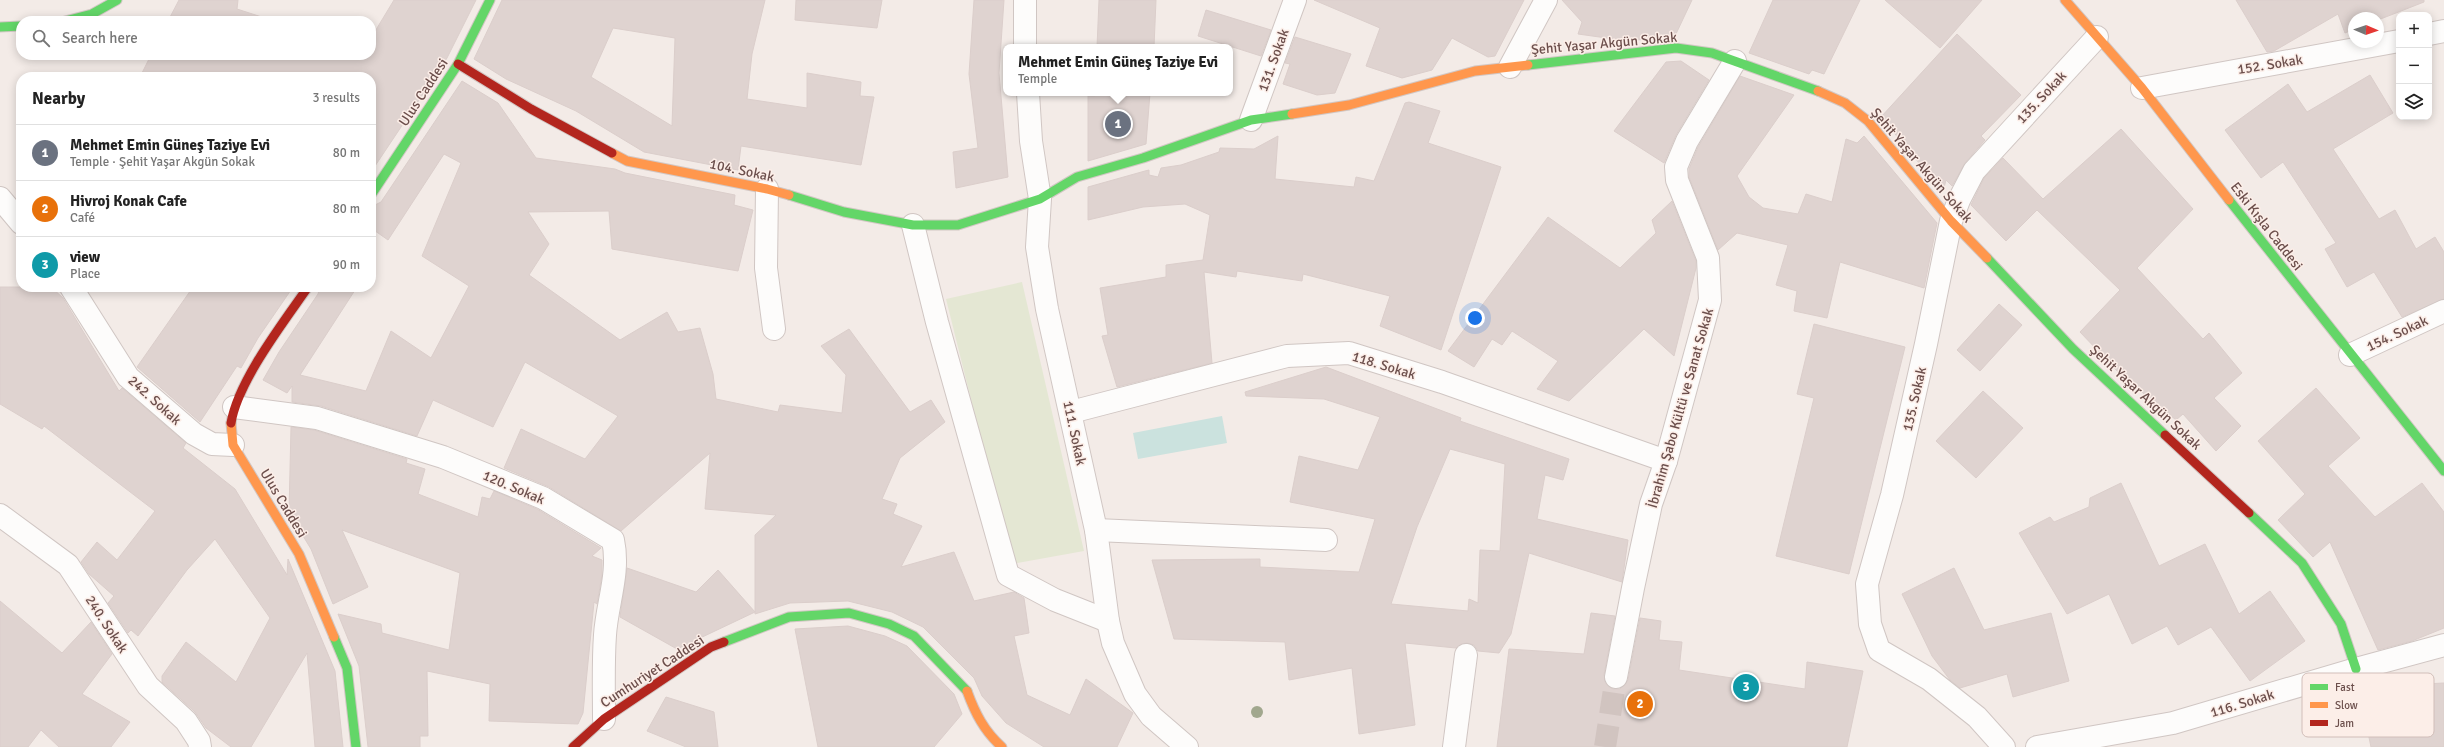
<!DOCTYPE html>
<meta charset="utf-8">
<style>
:root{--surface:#fff;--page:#f6f6f6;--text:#222;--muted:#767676;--line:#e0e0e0;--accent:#9b8682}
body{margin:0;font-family:Signika,sans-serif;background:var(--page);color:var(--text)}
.controls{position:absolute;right:12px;top:12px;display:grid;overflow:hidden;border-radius:8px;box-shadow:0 2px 10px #0003}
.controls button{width:36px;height:36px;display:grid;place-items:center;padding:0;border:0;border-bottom:1px solid var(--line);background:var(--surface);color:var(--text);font:20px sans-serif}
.compass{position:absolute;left:2348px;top:12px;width:36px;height:36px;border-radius:50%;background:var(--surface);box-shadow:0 2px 10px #0003;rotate:92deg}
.you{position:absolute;left:1475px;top:318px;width:14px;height:14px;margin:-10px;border:3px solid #fff;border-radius:50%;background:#1a73e8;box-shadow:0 0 0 6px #1a73e833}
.badge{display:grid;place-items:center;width:26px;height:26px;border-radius:50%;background:var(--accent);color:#fff;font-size:13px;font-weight:700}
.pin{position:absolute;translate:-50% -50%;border:2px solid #fff;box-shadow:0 1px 4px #0006}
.popup{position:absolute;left:1003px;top:44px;width:230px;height:52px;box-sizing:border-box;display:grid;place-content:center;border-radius:8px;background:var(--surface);filter:drop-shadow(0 1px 3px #0005);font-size:13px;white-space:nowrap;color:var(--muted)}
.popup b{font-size:15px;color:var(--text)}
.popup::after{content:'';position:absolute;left:50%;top:100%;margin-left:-8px;border:8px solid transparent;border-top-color:var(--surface)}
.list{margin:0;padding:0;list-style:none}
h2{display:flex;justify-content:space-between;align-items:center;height:52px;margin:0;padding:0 16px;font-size:17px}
h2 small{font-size:13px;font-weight:400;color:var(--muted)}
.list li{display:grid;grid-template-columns:26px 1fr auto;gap:12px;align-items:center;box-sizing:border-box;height:56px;padding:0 16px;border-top:1px solid var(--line)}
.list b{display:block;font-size:15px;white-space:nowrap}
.list p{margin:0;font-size:13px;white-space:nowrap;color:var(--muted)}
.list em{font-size:13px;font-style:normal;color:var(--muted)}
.icon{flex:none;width:22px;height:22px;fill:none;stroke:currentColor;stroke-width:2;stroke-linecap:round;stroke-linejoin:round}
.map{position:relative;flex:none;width:2444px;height:747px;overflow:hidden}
.search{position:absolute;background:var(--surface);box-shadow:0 2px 10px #0003;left:16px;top:16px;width:360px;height:44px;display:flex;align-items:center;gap:10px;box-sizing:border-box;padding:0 14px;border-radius:16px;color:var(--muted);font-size:15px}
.panel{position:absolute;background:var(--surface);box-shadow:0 2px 10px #0003;left:16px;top:72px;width:360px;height:220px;border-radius:16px}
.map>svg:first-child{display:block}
</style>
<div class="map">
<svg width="2444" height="747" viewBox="0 0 2444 747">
<rect width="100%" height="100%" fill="#f3ebe7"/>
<polygon fill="#e4e7d3" points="1022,282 1084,551 1012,564 946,299"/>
<polygon fill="#cbe2de" points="1222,416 1227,443 1138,459 1133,433"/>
<g fill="#dfd3d0" stroke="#dbcecb" fill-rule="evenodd">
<polygon points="179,0 238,0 237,9 274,21 168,21"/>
<polygon points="394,0 476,0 447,58 371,172 371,77 140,77 151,55 371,55 371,38"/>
<path d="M502 0H765L752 54 747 99 807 108V73L861 82 860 96 874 97 861 165 741 146 738 170 644 152 576 111 506 79 474 59ZM613 28 675 38 672 126 591 77Z"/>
<polygon points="796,0 882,0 877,28 795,20"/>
<polygon points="974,0 1004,0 999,73 1008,177 956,188 953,152 978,148 969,74"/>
<polygon points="1099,0 1156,0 1154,47 1097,47"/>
<polygon points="1314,0 1524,0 1495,56 1488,57 1452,38 1432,70 1402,78 1366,66 1380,28"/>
<polygon points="1562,0 1692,0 1675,36 1628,41 1578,34 1582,22"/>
<polygon points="1773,0 1860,0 1824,74 1812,70 1809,74 1749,53"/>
<polygon points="1885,0 1982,0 1940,48"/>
<polygon points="2236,0 2424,0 2424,2 2378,20 2378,18 2354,18 2354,29 2345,33 2338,14 2274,51 2267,52"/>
<polygon points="1206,10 1271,30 1261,56 1198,36"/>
<polygon points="1957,34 2021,95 1981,136 1985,140 1965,163 1952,186 1946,180 1943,192 1881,117"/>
<polygon points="1295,37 1351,54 1335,93 1317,95 1283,84 1290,64 1285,63"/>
<polygon points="1681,61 1709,80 1676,135 1664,163 1614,131 1666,62"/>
<polygon points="2370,75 2393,113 2333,149 2379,219 2395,210 2416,249 2435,237 2444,252 2444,299 2402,317 2374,272 2347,287 2325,249 2336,243 2283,162 2261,178 2225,130 2288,84 2307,112"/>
<polygon points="1740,76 1794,95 1737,176 1749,197 1763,208 1798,214 1806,194 1832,202 1846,139 1857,143 1864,136 1937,223 1924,288 1840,262 1827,318 1794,311 1797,291 1776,285 1788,245 1737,233 1718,250 1689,177 1689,169 1698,147"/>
<polygon points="462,81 498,103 536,158 615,169 625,173 735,195 734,205 753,210 738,271 612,249 609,211 528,212 549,244 529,275 620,340 667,312 678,332 700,328 713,374 716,399 778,412 780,405 842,413 846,375 821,346 849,329 910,412 931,400 945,422 900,458 882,499 897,504 893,514 922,526 901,567 954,552 974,601 1014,592 1024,598 1029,633 1014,636 1027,695 1070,715 1086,679 1133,713 1117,747 1044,747 1006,723 982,696 974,678 923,627 892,612 848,601 790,603 755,614 755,535 776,515 705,509 710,453 621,531 549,487 504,468 521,429 585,459 618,416 525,362 493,427 433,400 417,436 321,406 292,402 292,386 287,393 263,380 279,352 318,294 320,287 357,287 300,375 366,391 391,331 431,358 469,286 422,256 461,163 444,154 388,240 371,228 371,207 381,202"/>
<polygon points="1095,93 1150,93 1146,144 1088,161 1088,96 1095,96"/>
<polygon points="1409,102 1440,111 1428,143 1501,167 1441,350 1380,326 1390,296 1303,274 1302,281 1237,271 1236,277 1204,272 1212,363 1117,387 1102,336 1108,335 1100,288 1166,277 1166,265 1203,260 1210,215 1185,204 1143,207 1088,220 1088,187 1145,171 1149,170 1149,175 1158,177 1161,168 1181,165 1219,152 1220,148 1254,149 1278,136 1275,179 1354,187 1356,177 1374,181 1405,103"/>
<polygon points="2121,129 2193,209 2137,268 2203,339 2209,333 2242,373 2214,398 2241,426 2216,451 2183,414 2176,420 2121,375 2080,332 2120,290 2037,210 2006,241 1971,205 1984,178 2003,158 2043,199"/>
<polygon points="1672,201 1696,261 1696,268 1674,356 1644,329 1569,401 1537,389 1558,361 1512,331 1502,345 1492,339 1474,367 1448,351 1548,217 1620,268 1656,233 1652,220"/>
<polygon points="0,287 51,287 63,298 119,391 122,388 186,443 183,448 235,489 287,575 288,559 335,671 343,747 315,747 307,653 251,747 231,747 206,728 195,712 162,682 162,676 186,642 236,682 270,618 215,539 187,570 138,636 131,630 128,633 108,603 114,596 89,574 81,562 97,542 117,560 155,511 44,426 42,429 0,404"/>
<polygon points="193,287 293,287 258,338 241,368 237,366 200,422 137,367"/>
<polygon points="1999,304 2022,325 1980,371 1957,350"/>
<polygon points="1814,324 1905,347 1849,574 1776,556 1814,398 1797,394"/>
<path d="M1326 367 1461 418 1460 421 1569 459 1563 480 1545 475 1537 519 1628 540 1622 582 1529 553 1511 634 1499 653 1478 651 1474 645 1467 643 1461 644 1456 648 1405 643 1415 725 1359 734 1352 668 1289 680 1285 642 1174 639 1152 560 1260 559V567L1359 572 1375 519 1290 502 1299 456 1358 470 1380 417 1324 399 1246 396 1245 392ZM1450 449 1505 464 1500 551 1480 550 1478 603 1469 599 1468 611 1391 604 1417 527Z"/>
<polygon points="2316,388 2360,438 2328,466 2375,517 2422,483 2444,512 2444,628 2412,641 2378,650 2330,542 2313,557 2278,520 2305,494 2258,441"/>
<polygon points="1983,391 2023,428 1976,478 1936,441"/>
<polygon points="291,427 314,430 407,459 406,463 425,469 418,494 478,517 482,497 490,499 494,491 537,509 601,548 592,556 602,560 602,575 597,604 594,602 583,713 578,724 489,721 490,684 427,671 428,736 420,736 420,747 368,747 359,666 338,614 381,624 382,633 449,650 460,573 342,530 368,587 333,604 311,549 289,513"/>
<polygon points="2121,483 2159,566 2205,544 2239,614 2270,591 2305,641 2250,681 2211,627 2178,645 2167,626 2132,644 2109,594 2067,614 2019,533 2050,517 2054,522 2089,507 2090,498"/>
<polygon points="627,568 696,592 718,570 755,612 677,649 620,617"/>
<polygon points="1954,568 1984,630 2051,613 2069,681 2013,697 2007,674 1960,688 1950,680 1932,656 1902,594"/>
<polygon points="0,601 62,653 91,622 112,654 82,694 130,722 111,747 59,747 41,730 28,747 0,747"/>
<polygon points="1591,613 1615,616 1604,675 1608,686 1613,689 1620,689 1628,680 1640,618 1661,621 1659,640 1682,642 1679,670 1805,689 1807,662 1863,671 1847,747 1497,747 1509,649 1584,654"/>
<polygon points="848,626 885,636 907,646 954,694 962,714 934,747 818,747 795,629"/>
<polygon points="2444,683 2444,747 2371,747 2366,723 2339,730 2330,694 2359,687"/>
<polygon points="666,697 714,712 718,747 686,747 647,731"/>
</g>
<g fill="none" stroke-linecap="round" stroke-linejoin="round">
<polyline stroke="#d1c4c0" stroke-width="22" stroke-dasharray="22 11" stroke-linecap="butt" points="1605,747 1616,677"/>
<g stroke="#d0c6c3" stroke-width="24">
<g id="street">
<polyline points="2429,34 2444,31"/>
<polyline points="1025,47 1025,0"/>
<polyline points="1510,67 1546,0"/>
<polyline points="2142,88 2399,41"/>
<polyline points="1028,93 1031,141 1040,199 1037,247 1047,309 1096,530 1108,621 1113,643 1135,694 1151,716 1187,747"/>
<polyline points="1251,120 1295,0"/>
<polyline points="767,189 766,268 774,329"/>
<polyline points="0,198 21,223"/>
<polyline points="913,225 937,322 1008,575 1055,600 1108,621"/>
<polyline points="71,287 128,377 194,434 212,444 233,445"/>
<polyline points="2350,355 2444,311"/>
<path d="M234 407 317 418 443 457 543 498 613 540C620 573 607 603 605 635 603 663 604 691 604 719"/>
<polyline points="1071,412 1287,356 1349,353 1442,382 1666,461"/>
<polyline points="0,515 68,565 148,686 186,721 199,741 200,747"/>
<polyline points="1096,530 1326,540"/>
<polyline points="1616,677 1633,588 1651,504 1666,461 1710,300 1708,258 1677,180 1676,167 1687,141 1735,61"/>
<polyline points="1454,747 1466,655"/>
<polyline points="2004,747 1977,717 1929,679 1879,650 1870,624 1867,584 1892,495 1926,344 1951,221 1959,200 1974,171 2097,37"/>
<polyline points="2037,747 2173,723 2356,669 2444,645"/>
</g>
</g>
<g stroke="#d2c7c4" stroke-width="11">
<g id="fast">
<polyline points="65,21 92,14 117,0"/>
<polyline points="0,27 21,26"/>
<polyline points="1528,65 1676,48 1712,53 1818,91"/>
<polyline points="371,195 458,64 490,0"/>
<polyline points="789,195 844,212 913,225 958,225 1040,199 1077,177 1143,158 1251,120 1292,114"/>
<polyline points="2229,200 2444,471"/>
<polyline points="1987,258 2073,349 2165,435"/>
<polyline points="2249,513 2302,563 2341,624 2356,669"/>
<polyline points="334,637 347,668 356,747"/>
<polyline points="724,642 789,617 849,613 889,624 914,636 967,691"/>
</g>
</g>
<g stroke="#d2c7c4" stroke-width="11">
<g id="slow">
<polyline points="2065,0 2142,88 2229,200"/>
<polyline points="1818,91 1845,103 1868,121 1951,221 1987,258"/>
<polyline points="1292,114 1349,105 1475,71 1528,65"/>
<polyline points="612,153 627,161 767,189 789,195"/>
<polyline points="231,423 233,445 299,554 334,637"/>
<path d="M967 691C975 713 984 731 1002 747"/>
</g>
</g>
<g stroke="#d2c7c4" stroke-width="11">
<g id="jam">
<polyline points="458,64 531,109 612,153"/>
<path d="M231 423C238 381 283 323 308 287"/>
<polyline points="2165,435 2249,513"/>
<polyline points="573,747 604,719 711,647 724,642"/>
</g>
</g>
<use href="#street" stroke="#fdfcfb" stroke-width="22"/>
<use href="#fast" stroke="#63d668" stroke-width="9"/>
<use href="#slow" stroke="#ff974d" stroke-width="9"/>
<use href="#jam" stroke="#b3261e" stroke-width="9"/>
</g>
<circle fill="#a1a78e" cx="1257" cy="712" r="6"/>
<g text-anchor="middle" stroke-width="3" stroke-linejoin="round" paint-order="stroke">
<g font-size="14" fill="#6c4f4c" stroke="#fceee8">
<text transform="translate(1604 43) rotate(-5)" y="5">Şehit Yaşar Akgün Sokak</text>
<text transform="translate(1273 60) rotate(-70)" y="5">131. Sokak</text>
<text transform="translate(2270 64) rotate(-9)" y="5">152. Sokak</text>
<text transform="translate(423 92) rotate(-57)" y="5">Ulus Caddesi</text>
<text transform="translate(2041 97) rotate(-47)" y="5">135. Sokak</text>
<text transform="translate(1922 165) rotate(49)" y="5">Şehit Yaşar Akgün Sokak</text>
<text transform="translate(742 170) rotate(12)" y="5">104. Sokak</text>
<text transform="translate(2267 226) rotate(52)" y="5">Eski Kışla Caddesi</text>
<text transform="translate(2397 333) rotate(-25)" y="5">154. Sokak</text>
<text transform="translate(1384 365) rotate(17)" y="5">118. Sokak</text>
<text transform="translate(2146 397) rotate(43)" y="5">Şehit Yaşar Akgün Sokak</text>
<text transform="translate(1914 399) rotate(-77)" y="5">135. Sokak</text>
<text transform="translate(155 400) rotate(42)" y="5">242. Sokak</text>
<text transform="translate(1680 408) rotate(-74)" y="5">İbrahim Şabo Kültü ve Sanat Sokak</text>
<text transform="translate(1075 433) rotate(78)" y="5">111. Sokak</text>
<text transform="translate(514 487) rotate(23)" y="5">120. Sokak</text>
<text transform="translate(284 503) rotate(59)" y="5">Ulus Caddesi</text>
<text transform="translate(107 624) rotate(57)" y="5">240. Sokak</text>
<text transform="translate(652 671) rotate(-33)" y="5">Cumhuriyet Caddesi</text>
<text transform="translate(2242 703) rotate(-17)" y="5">116. Sokak</text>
</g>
</g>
<rect x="2302" y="673" width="132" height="64" rx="6" fill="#fceee8" stroke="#d1beb9" stroke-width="1"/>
<rect x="2310" y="684" width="18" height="6" fill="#63d668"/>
<rect x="2310" y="702" width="18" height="6" fill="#ff974d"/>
<rect x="2310" y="720" width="18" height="6" fill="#b3261e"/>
<g font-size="11" fill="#6c4f4c">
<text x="2335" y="691">Fast</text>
<text x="2335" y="709">Slow</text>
<text x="2335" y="727">Jam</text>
</g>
</svg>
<div class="controls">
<button>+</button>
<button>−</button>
<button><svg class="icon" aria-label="layers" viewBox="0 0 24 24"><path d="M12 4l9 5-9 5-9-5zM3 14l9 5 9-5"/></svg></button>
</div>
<svg class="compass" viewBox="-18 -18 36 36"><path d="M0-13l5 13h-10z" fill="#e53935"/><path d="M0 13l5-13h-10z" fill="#767676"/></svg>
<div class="you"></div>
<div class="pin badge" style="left:1118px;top:124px;background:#6b7280">1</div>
<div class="popup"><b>Mehmet Emin Güneş Taziye Evi</b>Temple</div>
<div class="pin badge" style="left:1640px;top:704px;background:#e8710a">2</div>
<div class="pin badge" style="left:1746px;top:687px;background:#0f9aa8">3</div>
<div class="search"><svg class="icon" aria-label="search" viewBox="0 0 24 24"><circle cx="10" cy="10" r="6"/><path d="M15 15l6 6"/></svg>Search here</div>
<section class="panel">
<h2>Nearby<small>3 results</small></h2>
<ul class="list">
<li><span class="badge" style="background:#6b7280">1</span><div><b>Mehmet Emin Güneş Taziye Evi</b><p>Temple · Şehit Yaşar Akgün Sokak</p></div><em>80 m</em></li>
<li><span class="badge" style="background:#e8710a">2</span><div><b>Hivroj Konak Cafe</b><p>Café</p></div><em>80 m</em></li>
<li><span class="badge" style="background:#0f9aa8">3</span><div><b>view</b><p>Place</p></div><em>90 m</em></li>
</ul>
</section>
</div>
